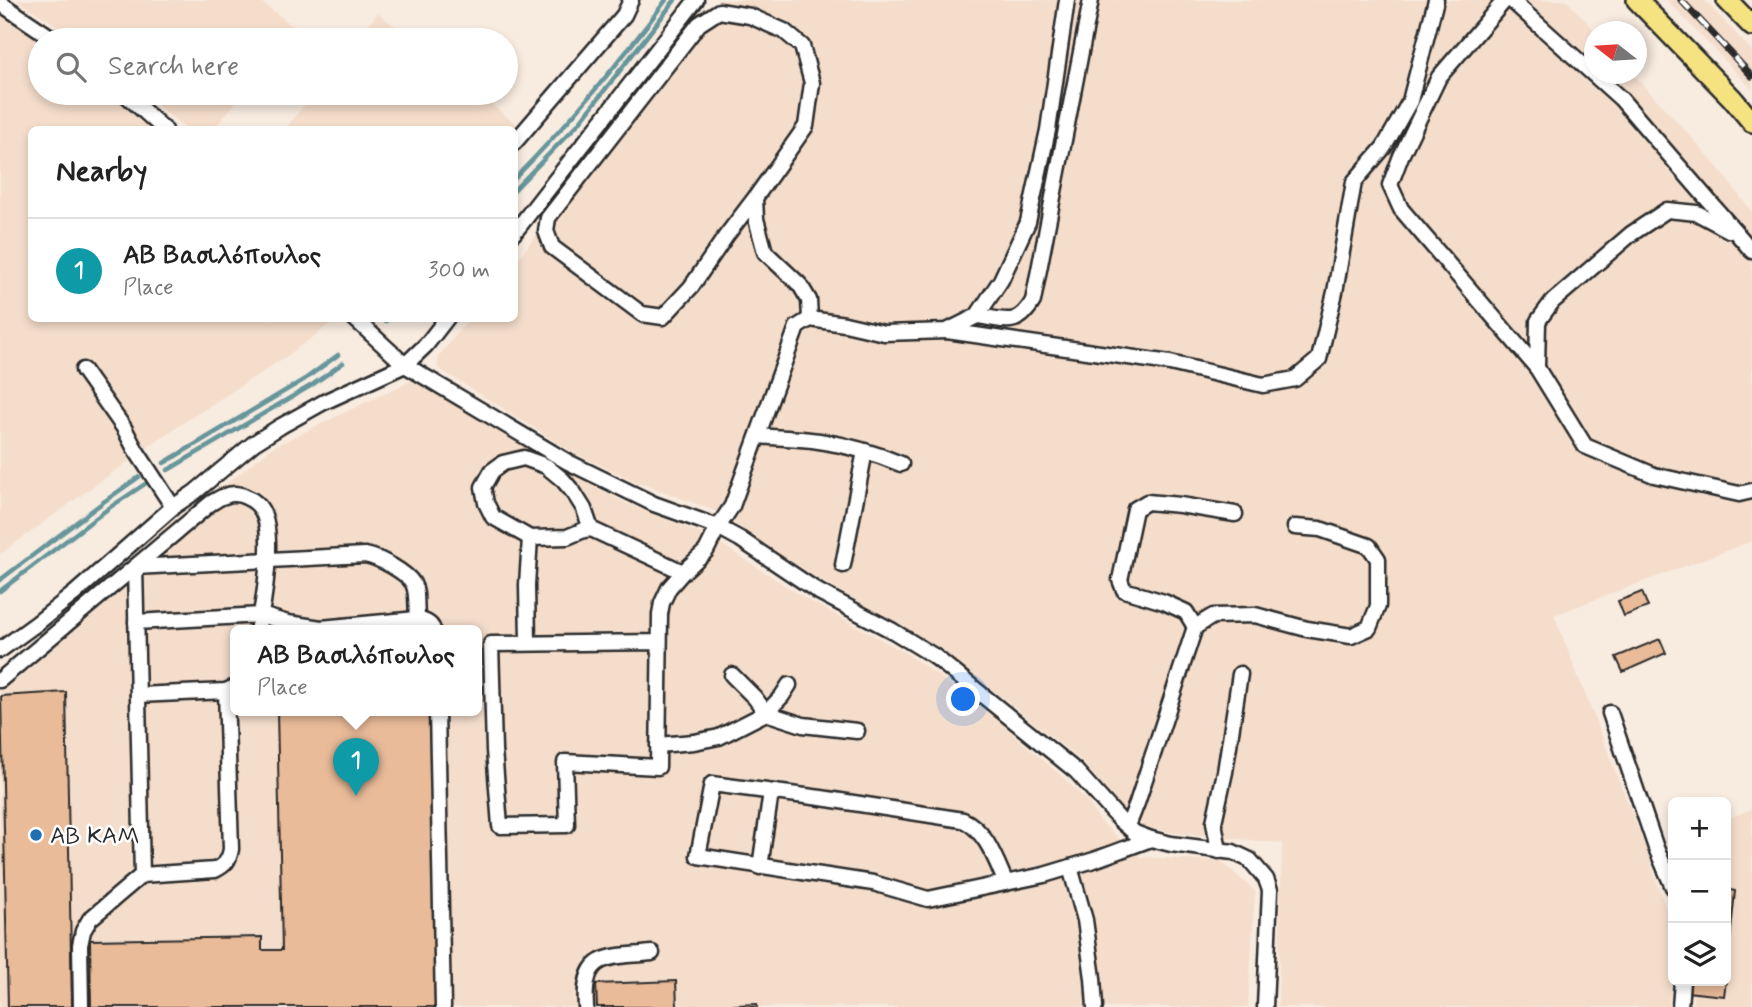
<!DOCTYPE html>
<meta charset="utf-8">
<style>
:root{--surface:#fff;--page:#f2f2f2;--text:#222;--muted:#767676;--line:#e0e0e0;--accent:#1f6fb2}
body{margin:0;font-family:Mynerve,sans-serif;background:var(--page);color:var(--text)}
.controls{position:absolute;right:21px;bottom:21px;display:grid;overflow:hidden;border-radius:10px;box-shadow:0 4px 10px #0003}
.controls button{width:63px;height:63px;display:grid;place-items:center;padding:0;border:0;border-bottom:2px solid var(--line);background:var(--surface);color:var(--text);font:35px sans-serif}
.compass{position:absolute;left:1584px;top:21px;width:63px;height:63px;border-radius:50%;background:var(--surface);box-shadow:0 4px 10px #0003;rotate:287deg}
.you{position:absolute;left:964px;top:700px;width:24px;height:24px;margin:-18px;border:5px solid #fff;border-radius:50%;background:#1a73e8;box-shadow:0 0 0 10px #1a73e833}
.badge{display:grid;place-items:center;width:46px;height:46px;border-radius:50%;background:var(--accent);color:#fff;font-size:23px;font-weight:700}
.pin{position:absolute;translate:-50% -58px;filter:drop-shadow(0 2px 4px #0008)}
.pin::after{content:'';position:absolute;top:37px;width:24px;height:21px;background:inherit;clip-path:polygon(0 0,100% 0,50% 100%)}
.popup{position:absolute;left:230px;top:625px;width:252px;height:91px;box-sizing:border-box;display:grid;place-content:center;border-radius:10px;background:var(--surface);filter:drop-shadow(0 2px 5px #0005);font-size:23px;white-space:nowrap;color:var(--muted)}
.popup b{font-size:26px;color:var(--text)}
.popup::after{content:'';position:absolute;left:50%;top:100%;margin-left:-14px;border:14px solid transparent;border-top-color:var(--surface)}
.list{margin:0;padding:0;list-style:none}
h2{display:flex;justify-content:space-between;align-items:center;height:91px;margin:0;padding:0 28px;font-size:30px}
h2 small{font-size:23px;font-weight:400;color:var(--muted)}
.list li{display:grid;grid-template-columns:46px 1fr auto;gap:21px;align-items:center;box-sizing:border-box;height:105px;padding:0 28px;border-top:2px solid var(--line)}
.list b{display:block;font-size:26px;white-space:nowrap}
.list p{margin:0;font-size:23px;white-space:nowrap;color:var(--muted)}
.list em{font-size:23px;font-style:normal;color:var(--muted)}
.icon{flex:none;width:38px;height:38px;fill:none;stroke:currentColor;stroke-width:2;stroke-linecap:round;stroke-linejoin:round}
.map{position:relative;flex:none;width:1752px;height:1007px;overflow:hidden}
.search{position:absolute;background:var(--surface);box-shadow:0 4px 10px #0003;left:28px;top:28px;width:490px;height:77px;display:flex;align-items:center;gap:18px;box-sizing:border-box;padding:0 24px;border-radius:38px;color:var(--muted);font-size:26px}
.panel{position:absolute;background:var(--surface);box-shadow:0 4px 10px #0003;left:28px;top:126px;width:490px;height:196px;border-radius:10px}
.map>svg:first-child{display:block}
</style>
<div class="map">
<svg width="1752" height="1007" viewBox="0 0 1752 1007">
<rect width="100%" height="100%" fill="#f8ebe0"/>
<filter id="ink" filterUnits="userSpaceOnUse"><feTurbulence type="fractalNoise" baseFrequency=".0143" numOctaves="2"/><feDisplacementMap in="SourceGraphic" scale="14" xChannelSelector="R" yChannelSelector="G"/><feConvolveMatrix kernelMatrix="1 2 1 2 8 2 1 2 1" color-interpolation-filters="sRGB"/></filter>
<g filter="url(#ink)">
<g fill="#f4ddcb" fill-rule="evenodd">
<polygon points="17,0 259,0 296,29 287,40 75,40 50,21"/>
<polygon points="718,0 1566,0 1595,31 1594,74 1633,74 1711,159 1752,212 1752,541 1554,615 1646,849 1673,930 1673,959 1669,1007 1278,1007 1282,843 1175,833 1147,827 1124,811 1082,761 1003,698 903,625 823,582 713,510 635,481 574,453 438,368 438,357 469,319 514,318 515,263"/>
<polygon points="1667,0 1704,0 1752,51 1752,89"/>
<polygon points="378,13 412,40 356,40"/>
<polygon points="0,14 40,41 40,93 109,93 153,129 32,130 32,318 337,319 287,356 163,436 0,554"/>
<polygon points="141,93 243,93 213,130 187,129"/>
<polygon points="314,93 477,93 517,125 513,130 285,129"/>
<path d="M415 379 540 455 621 501 712 538 803 597 906 653 978 704 1063 777 1087 801 1101 822 1140 857 1221 861 1255 891 1248 1007H0V676L28 662 148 546 273 447ZM235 630H477V710H235Z"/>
<polygon points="1752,809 1752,1007 1692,1007 1695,981 1726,981 1726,819"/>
</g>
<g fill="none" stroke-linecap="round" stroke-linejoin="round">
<g stroke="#66969b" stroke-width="4.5">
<path d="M514 179C569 123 620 62 666 0"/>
<polyline points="514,190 579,123 675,0"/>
<polyline points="386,321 389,318"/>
<polyline points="164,463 305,379 338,355"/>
<polyline points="168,470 312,385 343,363"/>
<polyline points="0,580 102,503 139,477"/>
<polyline points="0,591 109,508 145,484"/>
</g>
</g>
<g fill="#e9bb99" stroke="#2b2b2b" stroke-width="2">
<polygon points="1642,592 1648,607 1624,616 1618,601"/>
<polygon points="1660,639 1666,653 1623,672 1616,657"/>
<polygon points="66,692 72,1007 8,1007 1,696"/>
<polygon points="277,710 431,710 437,1007 91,1007 90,940 262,937 262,950 282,950"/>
<polygon points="1726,889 1735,891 1726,979"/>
<polygon points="676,981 677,1007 597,1007 596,984"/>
<polygon points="1689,981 1726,981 1724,996 1687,992"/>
<polygon points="757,1004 757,1007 690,1007"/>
</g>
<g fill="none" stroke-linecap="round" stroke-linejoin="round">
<g stroke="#2b2b2b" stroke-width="19">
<g id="minor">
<polyline points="1505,0 1439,77 1401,156 1390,185 1401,209 1537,368 1585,446 1654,475 1739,494 1752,491"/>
<polyline points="1511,0 1621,99 1752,251"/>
<polyline points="0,3 55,40"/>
<polyline points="124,93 165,130"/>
<polyline points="514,143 624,15 631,0"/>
<polyline points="755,198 726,236 691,287 663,317 642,314 552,247 546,231 548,218 699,24 719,11 750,16 784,31 802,46 812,83 806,126 755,198 756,219 765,252 800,285 809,300 810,319"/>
<polyline points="514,233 696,0"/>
<path d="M977 316C1004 319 1017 329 1033 301L1091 0"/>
<polyline points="354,318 405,365 568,462 654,504 718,527 740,539 819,592 893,631 934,656 1076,771 1120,820 1135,833 1151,839 1171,844 1233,852 1250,860 1266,879 1270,890 1265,1007"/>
<polyline points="947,331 1170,363 1263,385 1295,379 1319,359 1335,292 1354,182 1384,147 1410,101 1436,0"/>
<polyline points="1537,368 1538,321 1552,302 1631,234 1667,210 1697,213 1729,230"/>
<polyline points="83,370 124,428 135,449 173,507"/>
<path d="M758 436C778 438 799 438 819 441 847 445 875 453 901 464"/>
<polyline points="591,529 584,509 574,493 563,480 546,466 524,458 503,463 492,471 483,487 486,503 493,517 530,538 567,537 584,530 591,529 683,572"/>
<polyline points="843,565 865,451"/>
<path d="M135 567 365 555C376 557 383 561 392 566 421 583 415 588 417 619"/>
<polyline points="135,567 142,875"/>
<path d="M136 622 261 615 288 623 321 628 417 619C424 621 431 623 433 630"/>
<polyline points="1195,627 1186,612 1164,602 1124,590 1120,580 1135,509 1147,502 1180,505 1235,514"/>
<polyline points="659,642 491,644 494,750 500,826 567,825 565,762 658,767 660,614 662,603 669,588 683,572 706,551 718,527 732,506 797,327 810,319 845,324 884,333 947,331 977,316 1001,280 1028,222 1048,130 1067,0"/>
<polyline points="528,643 527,585 530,538"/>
<polyline points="0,650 36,624 75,593 173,507 195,492 254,443 281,426 324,402 405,365 426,345 447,318"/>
<polyline points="732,675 755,698 766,713 803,725 857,731"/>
<path d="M0 680 211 503C215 501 220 497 225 496 232 493 240 494 246 497 253 500 259 505 262 511 275 533 264 605 257 630"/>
<polyline points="138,695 226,691 235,687"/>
<polyline points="437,710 443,1007"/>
<polyline points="1610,713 1656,848 1673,887"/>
<polyline points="658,745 694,742 719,737 766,713 782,696 789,685"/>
<polyline points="1128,826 1137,803 1195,627 1213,616 1255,615 1307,629 1351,636 1369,628 1378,606 1378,559 1369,546 1320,529 1295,527"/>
<polyline points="1219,851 1214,822 1225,772 1240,674"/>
<polyline points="760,867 771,792"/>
<polyline points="1070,867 1085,920 1093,978 1095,1007"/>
<path d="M1006 883C996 861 986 830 963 820L821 798 712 784 698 856 873 883 928 899 1044 875 1094 860 1151 839"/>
<path d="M81 1007 80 945 83 931 90 919 142 875 215 870C225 865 229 861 231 849L226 691"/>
<path d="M586 1007C582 951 608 958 652 953"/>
<polyline points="1680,1007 1682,981"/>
</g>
</g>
<g stroke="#2b2b2b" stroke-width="24">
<g id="highway">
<polyline points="1637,0 1732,98 1752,122"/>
<polyline points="1727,0 1752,26"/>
</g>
</g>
<use href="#minor" stroke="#fff" stroke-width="14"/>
<use href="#highway" stroke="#f5e382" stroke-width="19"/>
<g stroke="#2b2b2b" stroke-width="7">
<polyline id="rail" points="1681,0 1752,76"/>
</g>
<use href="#rail" stroke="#fff" stroke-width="4.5" stroke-dasharray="13" stroke-linecap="butt"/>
</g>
</g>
<circle fill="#1f6fb2" stroke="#fff" stroke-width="2.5" cx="36" cy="835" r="7"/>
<g text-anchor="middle" stroke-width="5" stroke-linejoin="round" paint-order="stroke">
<g font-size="24" fill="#2b2b2b" stroke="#fff" text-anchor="start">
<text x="50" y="843">ΑΒ ΚΑΜ</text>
</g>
</g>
</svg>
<div class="controls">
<button>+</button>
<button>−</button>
<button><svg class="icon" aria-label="layers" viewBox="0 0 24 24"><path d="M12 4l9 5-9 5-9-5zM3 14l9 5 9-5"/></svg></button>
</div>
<svg class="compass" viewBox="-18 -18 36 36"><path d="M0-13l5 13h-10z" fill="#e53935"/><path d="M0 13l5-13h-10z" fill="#767676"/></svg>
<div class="you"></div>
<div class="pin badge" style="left:356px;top:796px;background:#0f9aa8">1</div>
<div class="popup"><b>ΑΒ Βασιλόπουλος</b>Place</div>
<div class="search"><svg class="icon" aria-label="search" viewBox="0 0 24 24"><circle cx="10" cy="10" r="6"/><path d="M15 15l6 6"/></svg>Search here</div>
<section class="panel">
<h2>Nearby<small></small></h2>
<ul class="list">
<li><span class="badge" style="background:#0f9aa8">1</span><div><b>ΑΒ Βασιλόπουλος</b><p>Place</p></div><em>300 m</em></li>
</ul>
</section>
</div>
